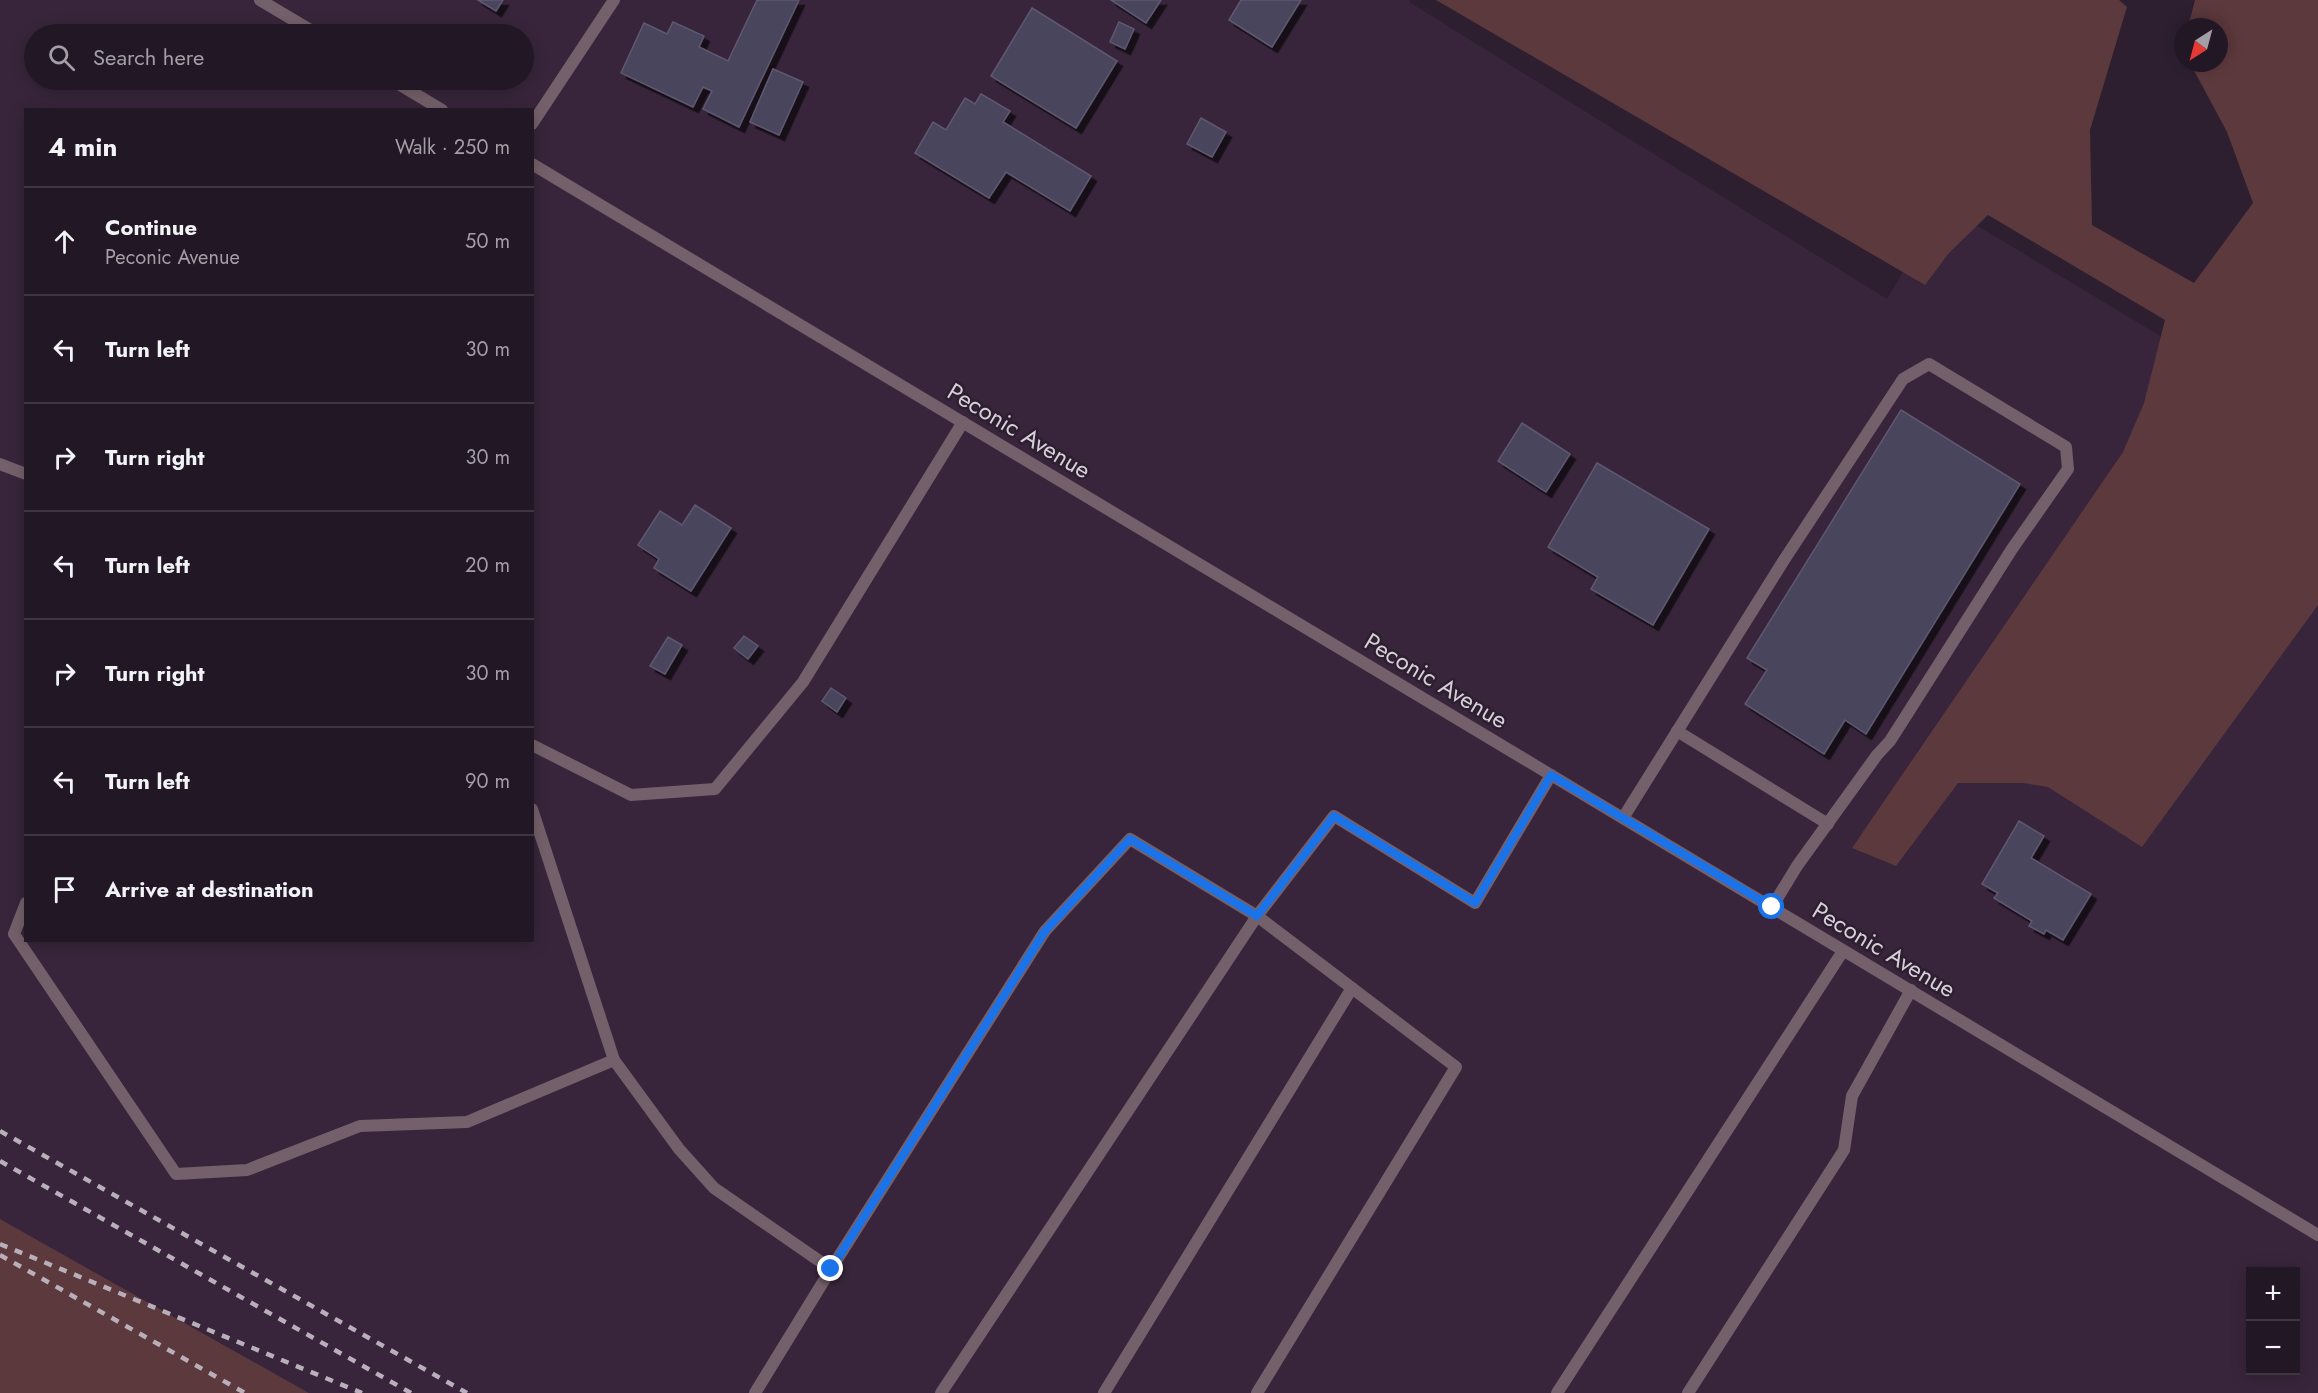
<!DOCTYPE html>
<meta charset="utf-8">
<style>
:root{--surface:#221724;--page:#2a202c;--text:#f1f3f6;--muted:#a29fa6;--line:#3f3641}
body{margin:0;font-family:Jost,sans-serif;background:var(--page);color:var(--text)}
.controls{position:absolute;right:18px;bottom:18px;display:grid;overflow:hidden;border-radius:0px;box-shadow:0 3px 15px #0003}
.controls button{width:54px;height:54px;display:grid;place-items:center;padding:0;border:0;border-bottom:2px solid var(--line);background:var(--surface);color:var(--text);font:30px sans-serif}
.compass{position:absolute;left:2174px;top:18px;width:54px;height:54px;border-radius:50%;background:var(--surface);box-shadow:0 3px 15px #0003;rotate:216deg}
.stop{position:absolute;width:18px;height:18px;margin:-14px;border:4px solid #1a73e8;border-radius:50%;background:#fff}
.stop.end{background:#1a73e8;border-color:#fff;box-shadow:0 2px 6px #0008}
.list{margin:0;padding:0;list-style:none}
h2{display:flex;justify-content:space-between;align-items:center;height:78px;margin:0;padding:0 24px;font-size:26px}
h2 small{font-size:20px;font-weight:400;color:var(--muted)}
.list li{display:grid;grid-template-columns:39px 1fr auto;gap:18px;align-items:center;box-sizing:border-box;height:108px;padding:0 24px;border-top:2px solid var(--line)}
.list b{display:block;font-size:22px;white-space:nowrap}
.list p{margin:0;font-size:20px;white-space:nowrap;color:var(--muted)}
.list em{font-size:20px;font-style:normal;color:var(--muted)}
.icon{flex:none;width:33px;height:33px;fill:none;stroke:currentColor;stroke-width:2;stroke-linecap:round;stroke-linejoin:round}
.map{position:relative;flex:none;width:2318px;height:1393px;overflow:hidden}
.search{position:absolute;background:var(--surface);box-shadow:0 3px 15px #0003;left:24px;top:24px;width:510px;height:66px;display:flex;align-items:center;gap:15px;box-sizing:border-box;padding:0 21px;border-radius:33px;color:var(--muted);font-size:22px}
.panel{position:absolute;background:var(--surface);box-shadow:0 3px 15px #0003;left:24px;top:108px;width:510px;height:834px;border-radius:0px}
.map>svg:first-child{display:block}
</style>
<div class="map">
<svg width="2318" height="1393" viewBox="0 0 2318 1393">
<defs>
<filter id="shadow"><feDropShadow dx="5.5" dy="5.5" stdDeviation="0" flood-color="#0009"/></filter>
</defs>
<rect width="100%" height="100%" fill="#2d1f30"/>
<path fill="#38253b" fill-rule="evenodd" d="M0 0H1410L1409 2 1887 299 1943 205 2318 431V1393H309L0 1219ZM34 34H524V80H34ZM26 110H532V940H26ZM2250 1272H2296V1370H2250Z"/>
<g fill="#5c393d">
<polygon points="1436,0 2119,0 2127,7 2090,130 2092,225 2194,283 2253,203 2227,132 2190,63 2219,63 2219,27 2188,27 2195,0 2318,0 2318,605 2142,847 2048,787 2023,783 1958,783 1896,866 1852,848 2123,452 2144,403 2165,320 1988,215 1949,253 1925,285"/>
<polygon points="0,1219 309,1393 0,1393"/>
</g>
<g fill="#4a445b" stroke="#5e5870" stroke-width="1.5" filter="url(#shadow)">
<polygon points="478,0 503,0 496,11"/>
<polygon points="757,0 799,0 739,127 703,109 712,91 703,87 693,107 621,73 644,23 667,34 673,22 704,36 699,47 728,61"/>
<polygon points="1111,0 1161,0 1146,23"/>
<polygon points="1241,0 1301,0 1272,47 1229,20"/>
<polygon points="1032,8 1117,61 1076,128 991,76"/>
<polygon points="1119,22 1134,29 1125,49 1110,42"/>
<polygon points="773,69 803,82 779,135 750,122"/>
<polygon points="981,94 1010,111 1003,122 1091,176 1070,211 1006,172 989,198 915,153 933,122 946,130 965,98 975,104"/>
<polygon points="1201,118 1226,132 1212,157 1187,144"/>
<polygon points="1901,410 2020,484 1866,734 1845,720 1824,754 1745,704 1767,670 1747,658"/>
<polygon points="1522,423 1570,454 1546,492 1498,461"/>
<polygon points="1597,463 1709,529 1653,625 1591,589 1598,577 1548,547"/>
<polygon points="695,505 731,528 691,591 654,568 659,559 638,545 660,511 682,525"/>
<polygon points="744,636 758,646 748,659 734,648"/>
<polygon points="668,637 682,645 665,674 650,666"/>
<polygon points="831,688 846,698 837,712 822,701"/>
<polygon points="2019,821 2044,836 2031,858 2091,894 2063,940 2046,930 2044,934 2029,926 2032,921 1994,898 1998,893 1982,884"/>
</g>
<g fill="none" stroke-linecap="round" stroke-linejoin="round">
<g stroke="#74606a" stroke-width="12">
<polyline points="532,124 614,0"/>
<polyline points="0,464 26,474"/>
<polyline points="1677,731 1828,824"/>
<polyline points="532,745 631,795 715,789 803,682 963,422"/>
<polyline points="532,809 614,1060"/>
<polyline points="1623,818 1784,560 1903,379 1929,364 2066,447 2068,469 2012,549 1890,741 1877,755 1797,866 1772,907"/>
<polyline points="26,903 14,934 176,1174 247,1170 360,1126 467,1122 614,1060 679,1149 714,1188 831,1269"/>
<polyline points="755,1393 831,1269 1045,931 1130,839 1257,916 1334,816 1475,903 1551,775"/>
<polyline points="941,1393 1257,916 1456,1067 1257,1393"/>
<polyline points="1104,1393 1352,988"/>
<polyline points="1557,1393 1843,951"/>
<polyline points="1688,1393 1844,1150 1852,1096 1911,990"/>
</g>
<g stroke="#74606a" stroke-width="12">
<polyline points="260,0 317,34"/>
<polyline points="392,80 442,110"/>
<polyline points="532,164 2318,1235"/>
</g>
<g stroke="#b9afbb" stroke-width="4.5" stroke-dasharray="8 8" stroke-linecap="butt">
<polyline points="0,1131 467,1393"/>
<polyline points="0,1161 411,1393"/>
<polyline points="0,1244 362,1393"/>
<polyline points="0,1255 245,1393"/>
</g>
</g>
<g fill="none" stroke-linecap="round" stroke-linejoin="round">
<polyline stroke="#1a73e8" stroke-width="8" points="831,1269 1045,931 1130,839 1257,916 1334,816 1475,903 1551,775 1772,907"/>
</g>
<g text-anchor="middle" stroke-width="5" stroke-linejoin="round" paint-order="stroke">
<g font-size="24" fill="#d7ced9" stroke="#2d1f30">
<text transform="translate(1019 431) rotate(31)" y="8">Peconic Avenue</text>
<text transform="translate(1436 681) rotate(31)" y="8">Peconic Avenue</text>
<text transform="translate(1884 950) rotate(31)" y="8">Peconic Avenue</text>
</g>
</g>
</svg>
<div class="controls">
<button>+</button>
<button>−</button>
</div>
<svg class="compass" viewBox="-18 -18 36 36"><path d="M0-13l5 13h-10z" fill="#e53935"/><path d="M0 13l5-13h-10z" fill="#a29fa6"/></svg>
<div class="stop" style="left:1772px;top:907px"></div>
<div class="stop end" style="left:831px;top:1269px"></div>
<div class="search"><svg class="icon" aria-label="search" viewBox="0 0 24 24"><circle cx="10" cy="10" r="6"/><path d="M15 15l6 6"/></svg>Search here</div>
<section class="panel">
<h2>4 min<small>Walk · 250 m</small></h2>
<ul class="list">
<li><svg class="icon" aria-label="ahead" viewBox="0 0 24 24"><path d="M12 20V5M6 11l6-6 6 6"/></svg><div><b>Continue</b><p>Peconic Avenue</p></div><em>50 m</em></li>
<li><svg class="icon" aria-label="left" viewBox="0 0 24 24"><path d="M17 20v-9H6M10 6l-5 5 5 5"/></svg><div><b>Turn left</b></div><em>30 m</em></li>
<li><svg class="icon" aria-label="right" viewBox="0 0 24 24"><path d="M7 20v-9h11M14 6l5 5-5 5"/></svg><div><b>Turn right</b></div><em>30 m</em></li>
<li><svg class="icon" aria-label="left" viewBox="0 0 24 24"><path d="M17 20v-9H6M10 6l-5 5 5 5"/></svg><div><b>Turn left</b></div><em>20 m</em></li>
<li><svg class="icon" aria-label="right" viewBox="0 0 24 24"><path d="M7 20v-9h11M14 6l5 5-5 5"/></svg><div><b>Turn right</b></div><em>30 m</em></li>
<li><svg class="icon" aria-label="left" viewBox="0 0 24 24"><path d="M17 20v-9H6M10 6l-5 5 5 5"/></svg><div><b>Turn left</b></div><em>90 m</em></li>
<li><svg class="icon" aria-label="arrive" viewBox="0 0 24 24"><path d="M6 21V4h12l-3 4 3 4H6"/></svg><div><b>Arrive at destination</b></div></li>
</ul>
</section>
</div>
